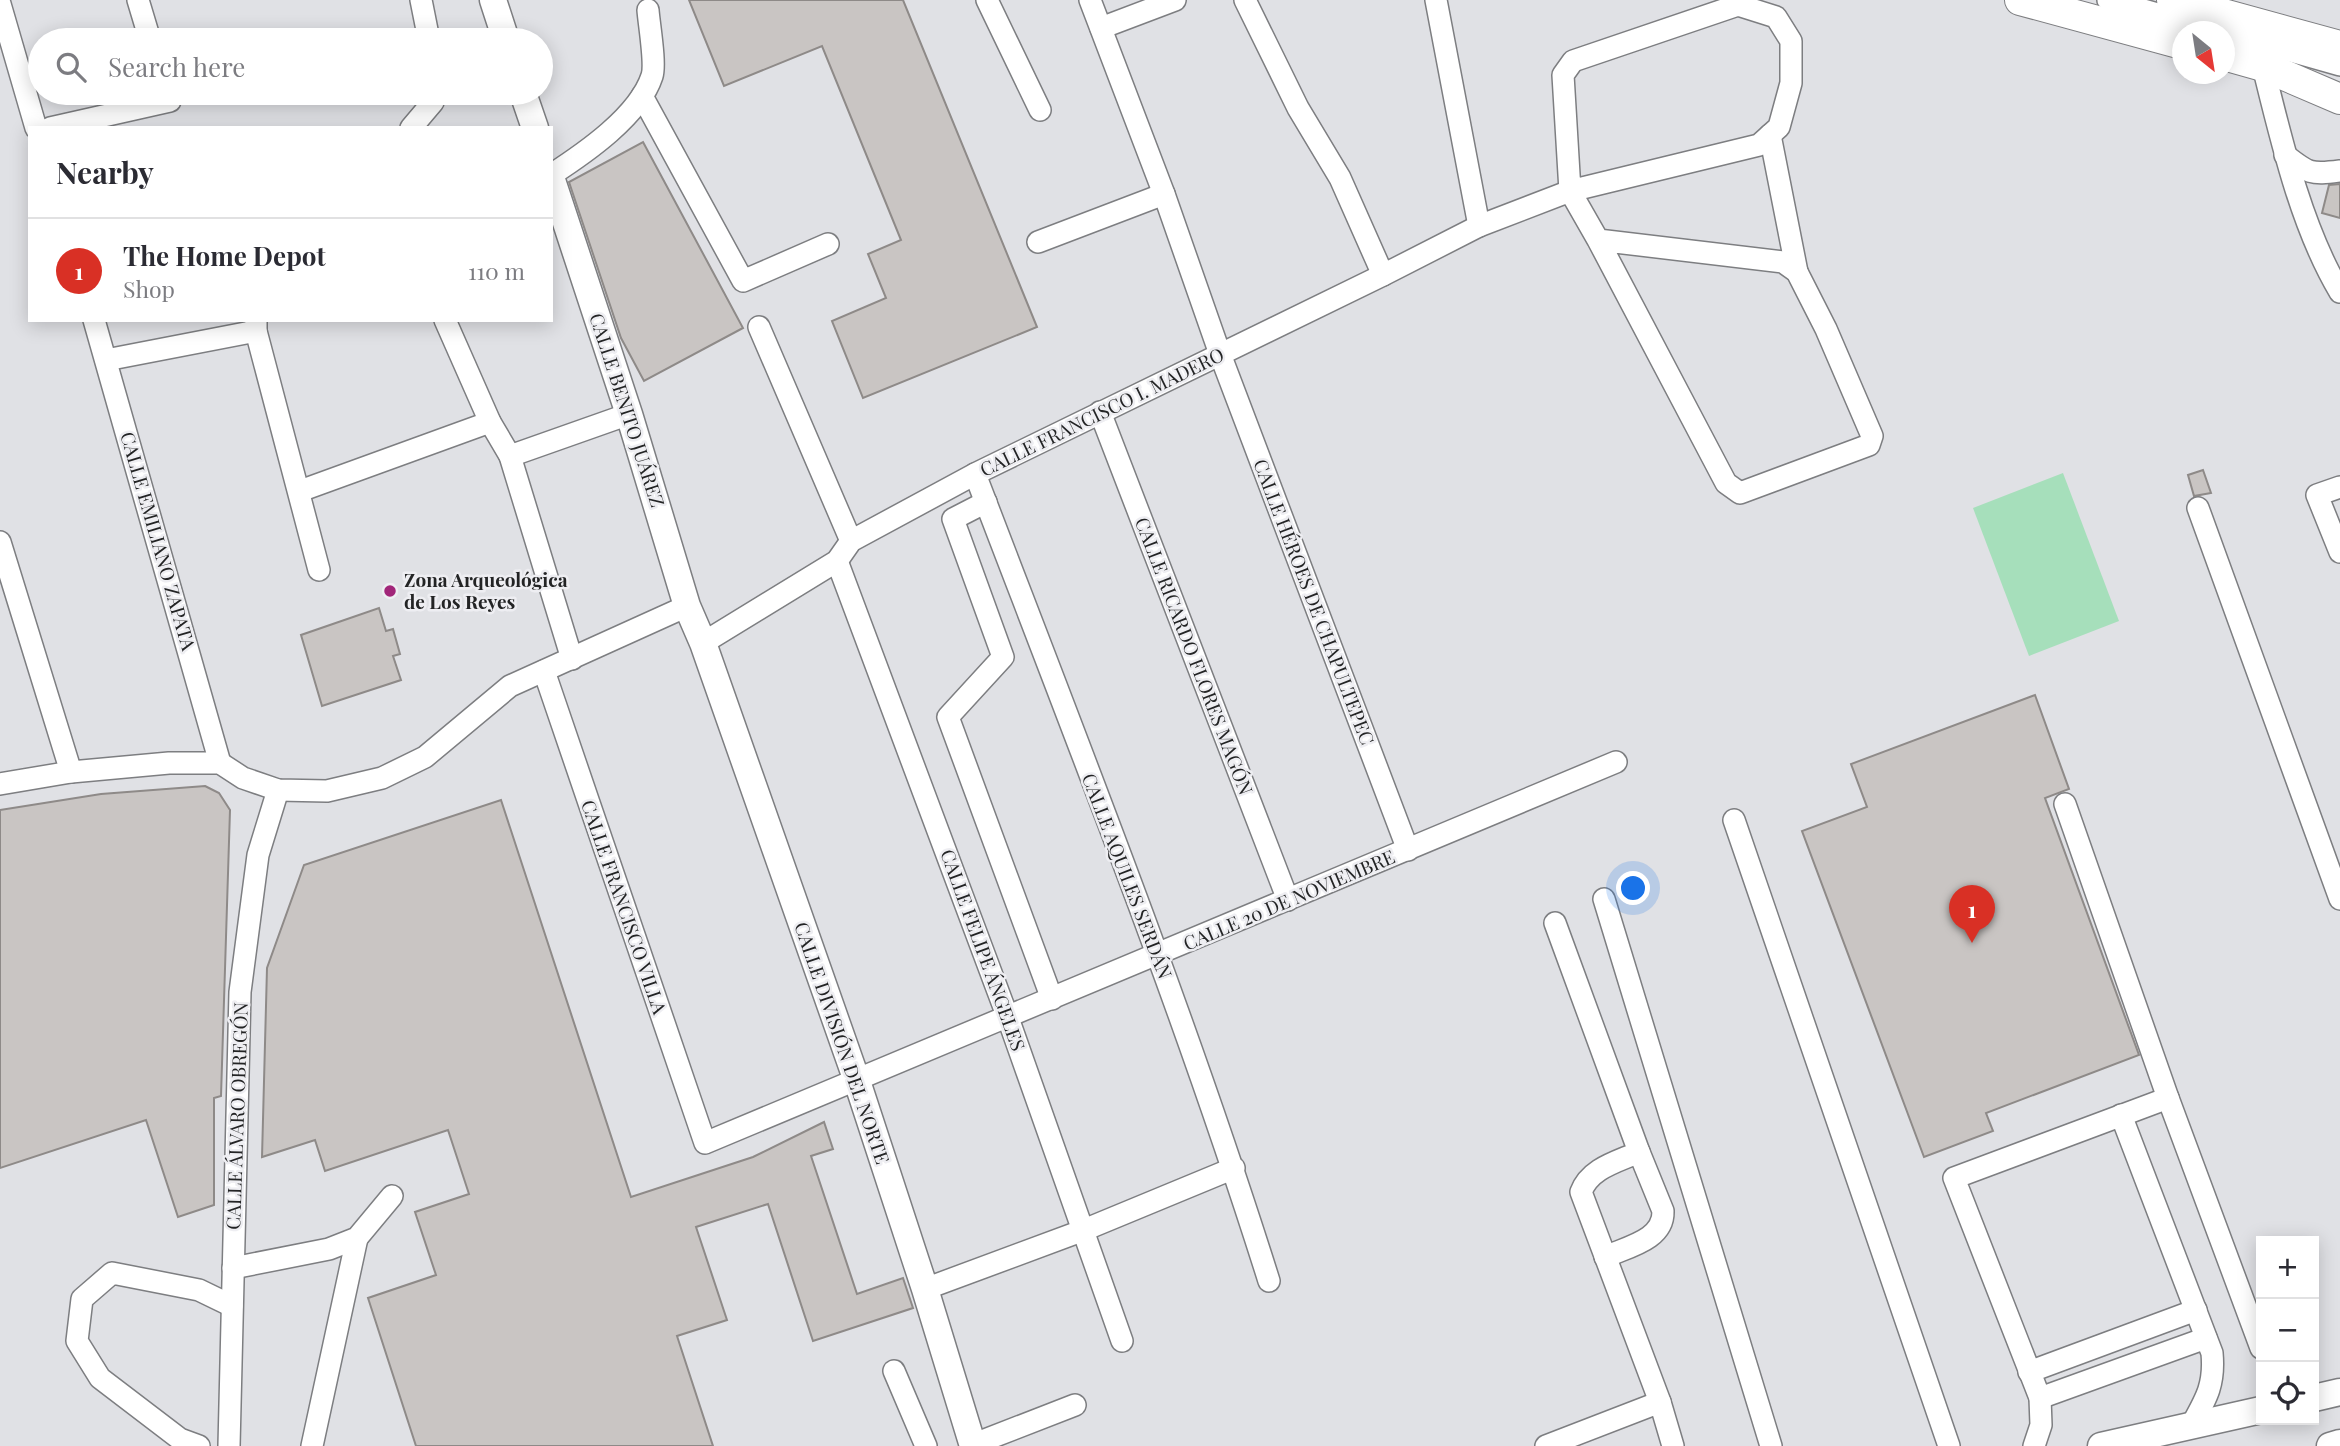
<!DOCTYPE html>
<meta charset="utf-8">
<style>
:root{--surface:#fff;--page:#f7f7f7;--text:#2b2b33;--muted:#7c7c81;--line:#e1e1e2;--accent:#d93025}
body{margin:0;font-family:"Playfair Display",serif;background:var(--page);color:var(--text)}
.controls{position:absolute;right:21px;bottom:21px;display:grid;overflow:hidden;border-radius:0px;box-shadow:0 4px 18px #0003}
.controls button{width:63px;height:63px;display:grid;place-items:center;padding:0;border:0;border-bottom:2px solid var(--line);background:var(--surface);color:var(--text);font:35px sans-serif}
.compass{position:absolute;left:2172px;top:21px;width:63px;height:63px;border-radius:50%;background:var(--surface);box-shadow:0 4px 18px #0003;rotate:150deg}
.you{position:absolute;left:1634px;top:889px;width:24px;height:24px;margin:-18px;border:5px solid #fff;border-radius:50%;background:#1a73e8;box-shadow:0 0 0 10px #1a73e833}
.badge{display:grid;place-items:center;width:46px;height:46px;border-radius:50%;background:var(--accent);color:#fff;font-size:23px;font-weight:700}
.pin{position:absolute;translate:-50% -58px;filter:drop-shadow(0 2px 4px #0008)}
.pin::after{content:'';position:absolute;top:37px;width:24px;height:21px;background:inherit;clip-path:polygon(0 0,100% 0,50% 100%)}
.list{margin:0;padding:0;list-style:none}
h2{display:flex;justify-content:space-between;align-items:center;height:91px;margin:0;padding:0 28px;font-size:30px}
h2 small{font-size:23px;font-weight:400;color:var(--muted)}
.list li{display:grid;grid-template-columns:46px 1fr auto;gap:21px;align-items:center;box-sizing:border-box;height:105px;padding:0 28px;border-top:2px solid var(--line)}
.list b{display:block;font-size:26px;white-space:nowrap}
.list p{margin:0;font-size:23px;white-space:nowrap;color:var(--muted)}
.list em{font-size:23px;font-style:normal;color:var(--muted)}
.icon{flex:none;width:38px;height:38px;fill:none;stroke:currentColor;stroke-width:2;stroke-linecap:round;stroke-linejoin:round}
.map{position:relative;flex:none;width:2340px;height:1446px;overflow:hidden}
.search{position:absolute;background:var(--surface);box-shadow:0 4px 18px #0003;left:28px;top:28px;width:525px;height:77px;display:flex;align-items:center;gap:18px;box-sizing:border-box;padding:0 24px;border-radius:38px;color:var(--muted);font-size:26px}
.panel{position:absolute;background:var(--surface);box-shadow:0 4px 18px #0003;left:28px;top:126px;width:525px;height:196px;border-radius:0px}
.map>svg:first-child{display:block}
</style>
<div class="map">
<svg width="2340" height="1446" viewBox="0 0 2340 1446">
<rect width="100%" height="100%" fill="#e0e1e5"/>
<polygon fill="#a6dfbb" points="2063,473 2119,621 2029,656 1973,508"/>
<g fill="#c9c5c3" stroke="#8e8a88" stroke-width="2">
<polygon points="689,0 903,0 1037,327 863,398 832,321 886,298 868,254 901,240 822,46 724,86"/>
<polygon points="643,142 743,328 644,381 621,338 569,182"/>
<polygon points="2340,184 2340,218 2322,213 2329,185"/>
<polygon points="2203,470 2211,493 2194,496 2188,475"/>
<polygon points="379,608 386,631 393,629 400,654 393,656 401,680 322,706 301,635"/>
<polygon points="2035,695 2069,789 2045,798 2139,1055 1986,1113 1993,1131 1924,1157 1802,831 1867,807 1851,764"/>
<polygon points="205,786 219,793 230,810 221,1096 214,1098 214,1205 178,1217 146,1120 0,1168 0,810 101,794"/>
<polygon points="501,800 631,1197 753,1157 824,1122 833,1149 811,1156 857,1294 903,1278 913,1308 813,1341 768,1204 696,1227 727,1320 677,1336 713,1446 416,1446 368,1298 436,1275 415,1212 469,1194 448,1130 325,1171 315,1140 262,1157 267,968 304,865"/>
</g>
<g fill="none" stroke-linecap="round" stroke-linejoin="round">
<g stroke="#7d7e81" stroke-width="24">
<g id="minor">
<polyline points="138,0 150,40"/>
<polyline points="421,0 429,40"/>
<polyline points="987,0 1040,110"/>
<polyline points="1090,0 1164,194 1220,354 1408,850"/>
<polyline points="1245,0 1298,108 1340,178 1383,275"/>
<polyline points="1436,0 1479,226"/>
<polyline points="2108,0 2221,32"/>
<polyline points="0,4 36,128"/>
<polygon points="1738,5 1776,17 1791,41 1791,83 1779,127 1759,145 1570,191 1563,75 1573,61"/>
<polyline points="1101,28 1175,0"/>
<polyline points="2224,32 2340,65"/>
<path d="M2263 66C2281 139 2301 227 2340 292"/>
<polyline points="642,96 743,281 828,244"/>
<polyline points="50,128 170,101 167,93"/>
<polyline points="411,128 433,102 433,93"/>
<polyline points="1770,135 1797,272"/>
<path d="M2285 155C2308 173 2310 175 2340 171"/>
<path d="M551 175C585 153 639 116 652 76 656 64 649 24 648 10"/>
<polyline points="1038,242 1164,194"/>
<polyline points="94,320 220,763"/>
<polyline points="256,320 256,331 319,570"/>
<polyline points="445,320 490,422 510,456 572,659"/>
<polyline points="759,327 851,541"/>
<polyline points="106,360 256,331"/>
<polyline points="1100,412 1288,900"/>
<polyline points="510,456 629,414"/>
<path d="M975 474C1077 741 1183 1008 1269 1281"/>
<polyline points="2340,487 2317,495 2340,552"/>
<polyline points="300,491 490,422"/>
<polyline points="986,502 953,519 1003,657 948,717 1052,999"/>
<polyline points="2198,508 2340,899"/>
<polyline points="0,542 71,772"/>
<polyline points="837,561 1008,1018 1122,1341"/>
<polyline points="703,643 837,561 851,541 975,474 1383,275 1479,226 1570,191 1598,240 1726,483 1740,493 1869,445 1872,436 1826,329 1797,272 1783,262 1598,240"/>
<polyline points="544,671 705,1143 1616,762"/>
<polyline points="0,784 71,772 169,763 220,763 243,778 278,790 327,791 382,778 425,757 510,686 687,606"/>
<polyline points="2065,804 2168,1098"/>
<polyline points="1734,820 1949,1446"/>
<polyline points="1604,899 1771,1446"/>
<path d="M1555 923 1639 1152C1617 1162 1590 1168 1581 1192L1660 1402"/>
<path d="M2121 1115 2212 1353C2215 1385 2206 1399 2191 1426"/>
<path d="M1605 1257C1627 1247 1664 1240 1663 1211L1639 1152"/>
<polyline points="233,1268 329,1249 357,1238 392,1196"/>
<polyline points="925,1289 1084,1230 1234,1168"/>
<polyline points="894,1371 926,1446"/>
<polyline points="2029,1372 2196,1310"/>
<polyline points="2040,1398 2206,1338"/>
<polyline points="972,1445 1075,1405"/>
<polyline points="199,1446 180,1439 100,1378 77,1341 82,1299 112,1273 199,1290 232,1306"/>
<polyline points="229,1446 240,992 258,855 278,790"/>
<polyline points="312,1446 357,1238"/>
<polyline points="1546,1446 1660,1402 1673,1446"/>
<polyline points="2034,1446 2041,1425 2040,1398 1954,1178 2168,1098 2261,1348"/>
</g>
</g>
<g stroke="#7d7e81" stroke-width="29">
<g id="major">
<polyline points="493,0 506,40"/>
<polyline points="523,93 535,128"/>
<polyline points="551,177 629,414 687,606 703,643 857,1081 925,1289 973,1446"/>
<polyline points="2314,1398 2340,1392"/>
<polyline points="2101,1446 2261,1410"/>
<polyline points="2330,1446 2340,1443"/>
</g>
</g>
<g stroke="#7d7e81" stroke-width="32">
<g id="highway">
<polyline points="2020,0 2182,44"/>
<polyline points="2172,0 2340,46"/>
<polyline points="2224,55 2263,66 2340,99"/>
</g>
</g>
<use href="#minor" stroke="#fff" stroke-width="21"/>
<use href="#major" stroke="#fff" stroke-width="26"/>
<use href="#highway" stroke="#fff" stroke-width="30"/>
</g>
<circle fill="#a12579" stroke="#eeeef2" stroke-width="2.5" cx="390" cy="591" r="7"/>
<g text-anchor="middle" stroke-width="5" stroke-linejoin="round" paint-order="stroke">
<g font-size="19" fill="#232425" stroke="#eeeef2">
<text transform="translate(627 410) rotate(72)" y="7">CALLE BENITO JUÁREZ</text>
<text transform="translate(1102 412) rotate(-26)" y="7">CALLE FRANCISCO I. MADERO</text>
<text transform="translate(158 541) rotate(74)" y="7">CALLE EMILIANO ZAPATA</text>
<text transform="translate(1314 602) rotate(69)" y="7">CALLE HÉROES DE CHAPULTEPEC</text>
<text transform="translate(1194 656) rotate(69)" y="7">CALLE RICARDO FLORES MAGÓN</text>
<text transform="translate(1127 876) rotate(69)" y="7">CALLE AQUILES SERDÁN</text>
<text transform="translate(1289 900) rotate(-23)" y="7">CALLE 20 DE NOVIEMBRE</text>
<text transform="translate(624 907) rotate(71)" y="7">CALLE FRANCISCO VILLA</text>
<text transform="translate(983 950) rotate(70)" y="7">CALLE FELIPE ÁNGELES</text>
<text transform="translate(842 1043) rotate(71)" y="7">CALLE DIVISIÓN DEL NORTE</text>
<text transform="translate(237 1116) rotate(-88)" y="7">CALLE ÁLVARO OBREGÓN</text>
</g>
<g font-size="19" font-weight="bold" fill="#232425" stroke="#eeeef2" text-anchor="start">
<text x="404" y="587">Zona Arqueológica<tspan x="404" dy="22">de Los Reyes</tspan></text>
</g>
</g>
</svg>
<div class="controls">
<button>+</button>
<button>−</button>
<button><svg class="icon" aria-label="locate" viewBox="0 0 24 24"><circle cx="12" cy="12" r="6"/><path d="M12 2v4M12 18v4M2 12h4M18 12h4"/></svg></button>
</div>
<svg class="compass" viewBox="-18 -18 36 36"><path d="M0-13l5 13h-10z" fill="#e53935"/><path d="M0 13l5-13h-10z" fill="#7c7c81"/></svg>
<div class="you"></div>
<div class="pin badge" style="left:1972px;top:943px">1</div>
<div class="search"><svg class="icon" aria-label="search" viewBox="0 0 24 24"><circle cx="10" cy="10" r="6"/><path d="M15 15l6 6"/></svg>Search here</div>
<section class="panel">
<h2>Nearby<small></small></h2>
<ul class="list">
<li><span class="badge">1</span><div><b>The Home Depot</b><p>Shop</p></div><em>110 m</em></li>
</ul>
</section>
</div>
